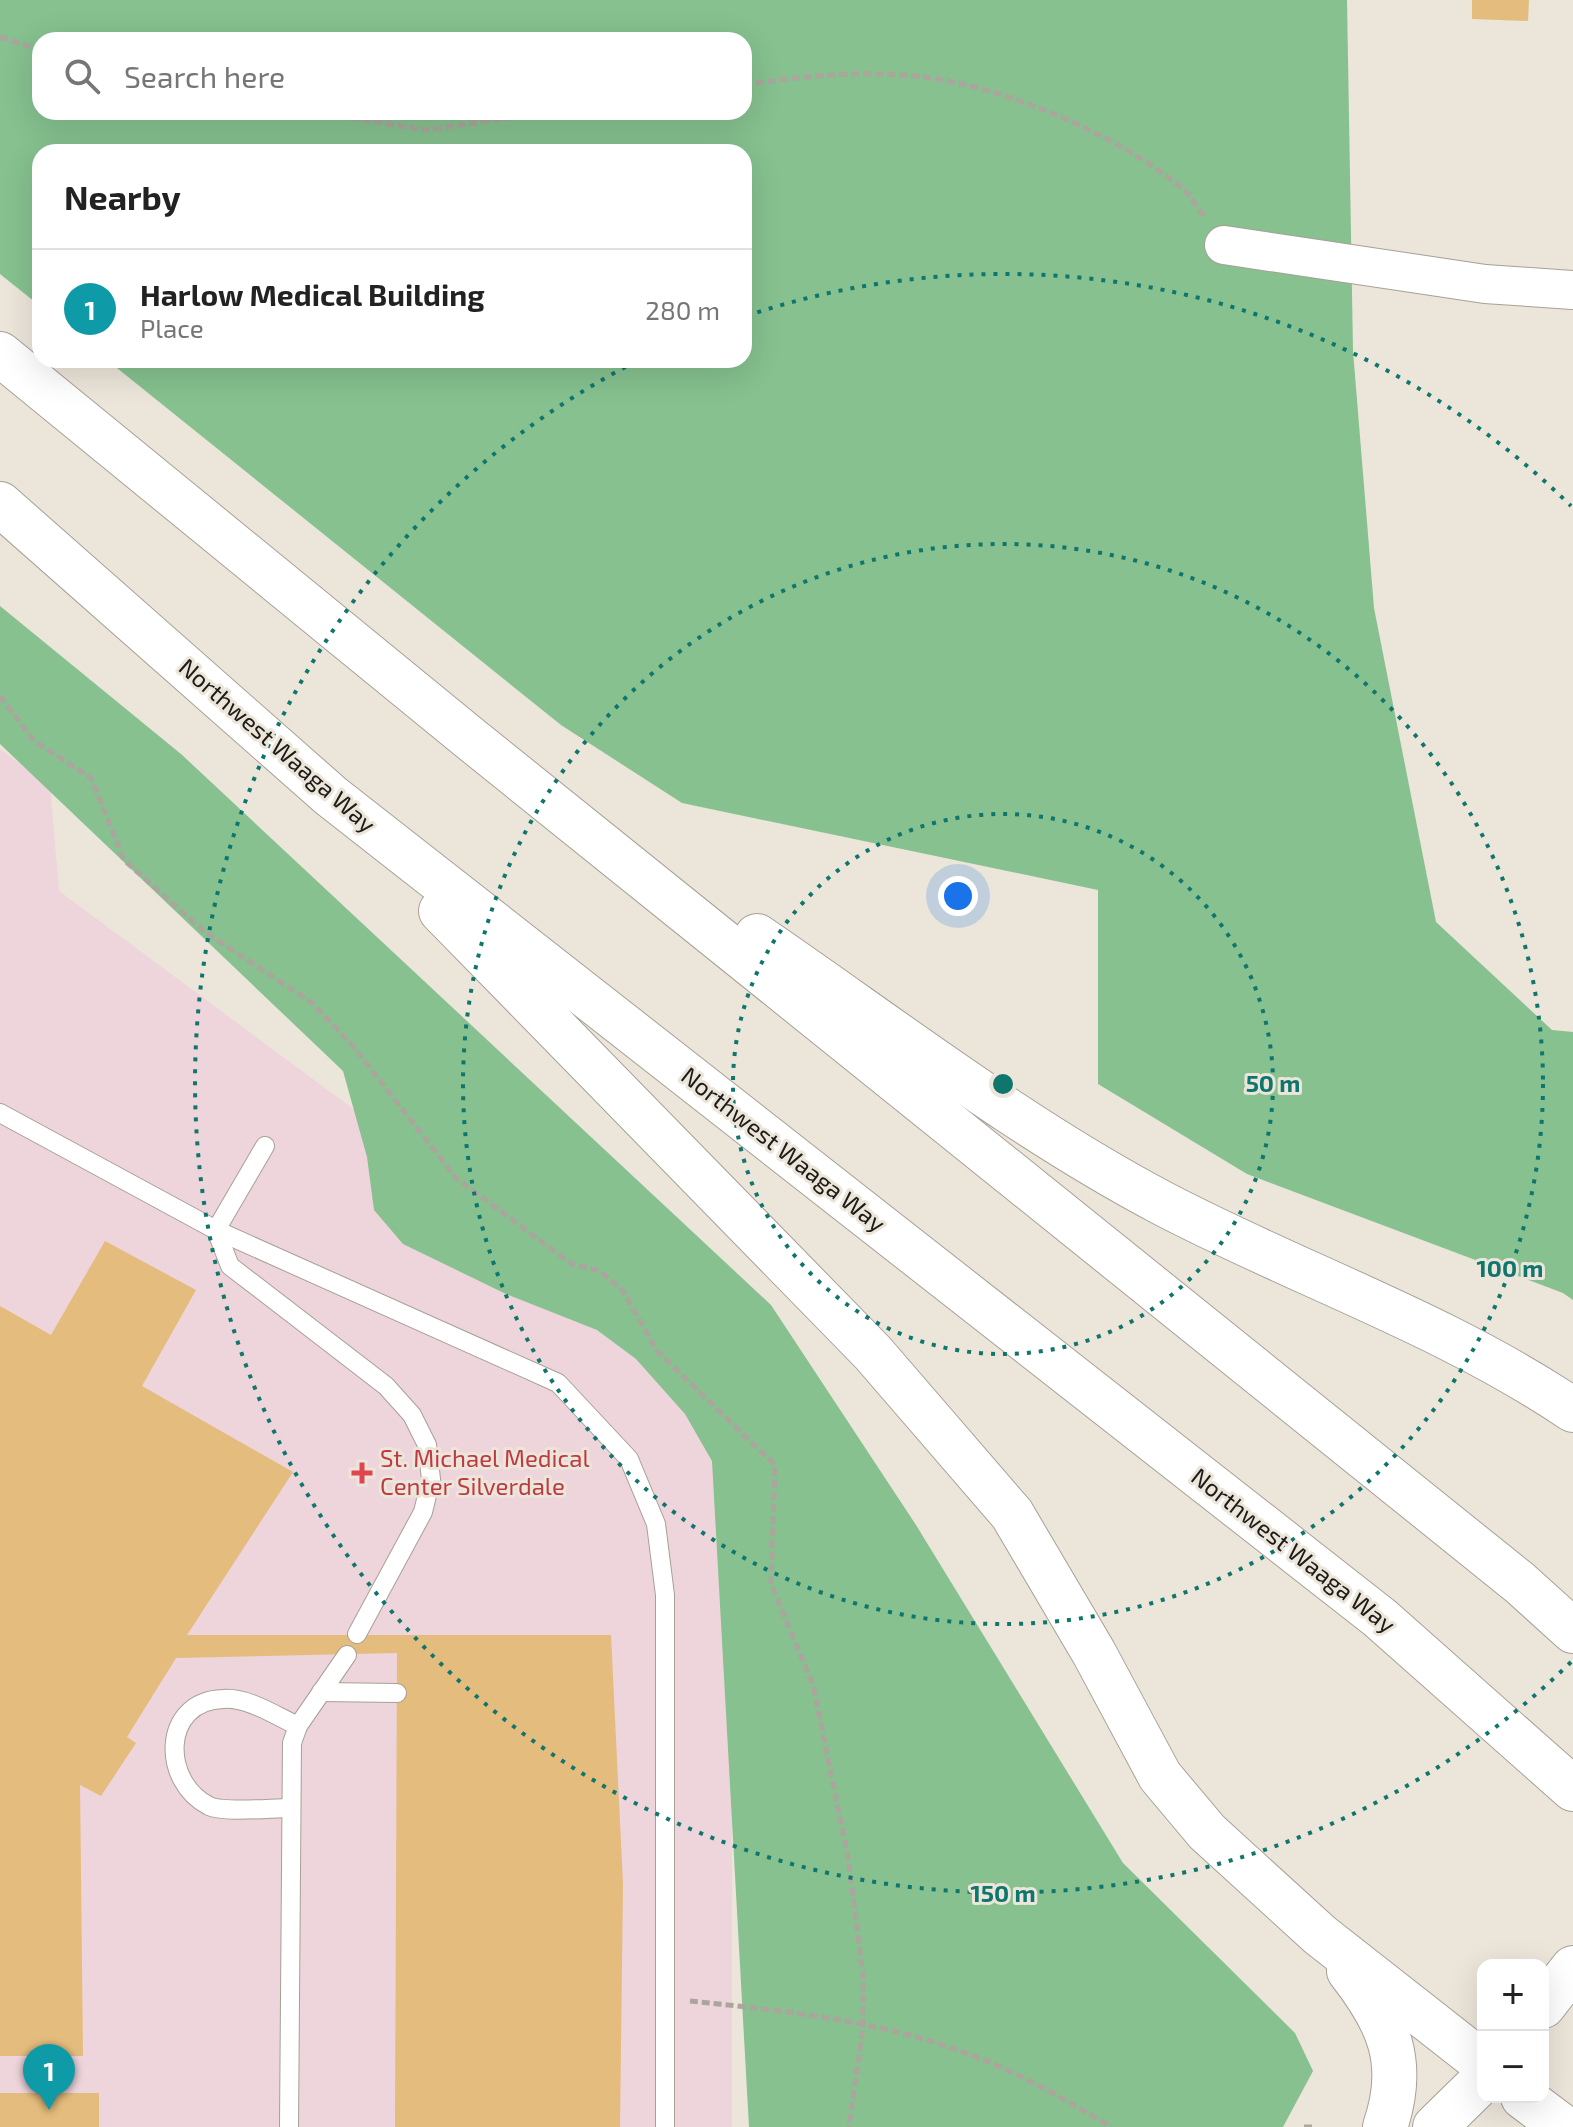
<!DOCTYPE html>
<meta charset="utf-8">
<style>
:root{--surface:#fff;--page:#f6f6f6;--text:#222;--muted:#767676;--line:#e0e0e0;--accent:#ea580c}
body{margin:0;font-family:"Exo 2",sans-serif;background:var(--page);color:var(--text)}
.controls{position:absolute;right:24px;bottom:24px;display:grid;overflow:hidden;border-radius:16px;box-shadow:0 8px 32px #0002}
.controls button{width:72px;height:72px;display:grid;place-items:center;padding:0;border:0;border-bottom:2px solid var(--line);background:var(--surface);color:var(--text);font:40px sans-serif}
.you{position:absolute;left:958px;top:896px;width:28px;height:28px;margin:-20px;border:6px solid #fff;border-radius:50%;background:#1a73e8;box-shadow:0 0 0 12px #1a73e833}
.badge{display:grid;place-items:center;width:52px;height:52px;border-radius:50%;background:var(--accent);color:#fff;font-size:26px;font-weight:700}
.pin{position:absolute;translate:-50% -66px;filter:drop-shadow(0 2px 4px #0008)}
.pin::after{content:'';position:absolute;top:42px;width:28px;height:24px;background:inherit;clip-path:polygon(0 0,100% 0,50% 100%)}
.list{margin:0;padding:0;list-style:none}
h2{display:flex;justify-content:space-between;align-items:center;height:104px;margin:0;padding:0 32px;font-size:34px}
h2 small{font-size:26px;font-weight:400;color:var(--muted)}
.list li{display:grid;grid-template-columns:52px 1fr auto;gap:24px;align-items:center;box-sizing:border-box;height:120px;padding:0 32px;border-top:2px solid var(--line)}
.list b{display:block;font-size:30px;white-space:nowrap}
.list p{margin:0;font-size:26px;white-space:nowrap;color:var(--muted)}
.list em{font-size:26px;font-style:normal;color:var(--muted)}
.icon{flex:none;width:44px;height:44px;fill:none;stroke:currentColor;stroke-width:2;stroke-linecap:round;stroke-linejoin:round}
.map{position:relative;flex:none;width:1573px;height:2127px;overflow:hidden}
.search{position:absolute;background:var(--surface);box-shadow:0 8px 32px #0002;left:32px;top:32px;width:720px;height:88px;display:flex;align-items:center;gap:20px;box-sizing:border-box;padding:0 28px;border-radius:24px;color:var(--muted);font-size:30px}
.panel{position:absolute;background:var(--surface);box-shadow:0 8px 32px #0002;left:32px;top:144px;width:720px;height:224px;border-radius:24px}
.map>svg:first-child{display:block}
</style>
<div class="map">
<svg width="1573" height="2127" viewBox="0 0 1573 2127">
<rect width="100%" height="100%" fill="#ece5da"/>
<polygon fill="#eed4db" points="0,749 50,785 59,891 683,1353 732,1516 732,2127 0,2127"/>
<g fill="#86c18f" fill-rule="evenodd">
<path d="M0 0H1347L1353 351 1374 608 1436 922 1552 1030 1573 1032V1300L1563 1293 1247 1174 1098 1084V890L682 803 561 725 107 360H744V152H40V306L0 274ZM40 40H744V112H40Z"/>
<polygon points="0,606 181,754 771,1305 916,1525 1123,1863 1295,2033 1313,2071 1283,2127 749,2127 712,1461 685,1414 636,1359 597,1330 506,1294 403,1244 374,1210 367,1157 343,1071 0,744"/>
</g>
<g fill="#e4bc7d">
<polygon points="1472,0 1529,0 1528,21 1472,19"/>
<polygon points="105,1241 196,1290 142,1386 293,1472 187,1635 611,1635 623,1884 620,2127 395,2127 397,1653 176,1658 127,1737 136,1743 101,1796 80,1785 83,2056 0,2056 0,1306 51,1335"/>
<rect x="0" y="2093" width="99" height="34"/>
</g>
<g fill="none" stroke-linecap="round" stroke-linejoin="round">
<g stroke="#a7a096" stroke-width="20">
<g id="service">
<polyline points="0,1113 216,1230 558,1383 629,1459 656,1524 665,1595 665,2127"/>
<polyline points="265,1146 216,1230 230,1266 386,1386 412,1415 427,1445 431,1479 423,1512 357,1634"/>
<polyline points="321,1692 397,1693"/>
<path d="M289 1808C271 1808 224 1813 209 1806 161 1782 161 1701 223 1699 248 1697 276 1716 298 1726"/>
<polyline points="289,2127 292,1743 298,1726 347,1655"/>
</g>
</g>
<g stroke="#a7a096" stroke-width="40">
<polyline id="minor" points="1224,245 1485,284 1573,290"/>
</g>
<g stroke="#a7a096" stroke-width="46">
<g id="secondary">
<polyline points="1543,2006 1573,1968"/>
<polyline points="1435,2127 1483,2080"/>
</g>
</g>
<g stroke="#a7a096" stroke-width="46">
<g id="trunk">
<polyline points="0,354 472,740 1520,1583 1573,1631"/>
<polyline points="0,504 331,796 1380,1618 1573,1789"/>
<polyline points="441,911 873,1353 1012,1514 1094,1653 1160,1776 1207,1832 1320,1935 1483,2063"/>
<path d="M757 936C890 1027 1020 1128 1162 1203 1297 1274 1446 1324 1573 1410"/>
<path d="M1349 1971C1389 2022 1407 2063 1385 2127"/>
<polyline points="1523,2097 1563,2127"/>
</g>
</g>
<g stroke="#aba59d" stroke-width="5" stroke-dasharray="8 4" stroke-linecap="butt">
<polyline points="0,37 40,50"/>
<path d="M744 85C797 77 849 71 902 75 991 80 1115 132 1183 189 1191 196 1198 209 1205 218"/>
<polyline points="315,112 426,130 549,112"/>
<polyline points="0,696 34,741 91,778 124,860 205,932 311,1002 352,1045 456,1178 572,1264 600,1271 623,1291 657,1351 775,1465 771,1584 813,1685 848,1857 863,1976 863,2027 849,2127"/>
<path d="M690 2001C790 2011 899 2023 991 2063 1033 2081 1072 2103 1111 2127"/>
<polyline points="1304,2127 1315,2127"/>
</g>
<use href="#service" stroke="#fff" stroke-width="18"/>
<use href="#minor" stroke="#fff" stroke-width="38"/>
<use href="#secondary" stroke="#fff" stroke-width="44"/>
<use href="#trunk" stroke="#fff" stroke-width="44"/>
</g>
<g fill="none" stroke="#0f766e" stroke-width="4" stroke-dasharray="4 8">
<circle cx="1003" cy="1084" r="270"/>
<circle cx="1003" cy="1084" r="540"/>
<path d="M1571 1662A810 810 0 1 1 635 362M746 316A810 810 0 0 1 1571 506"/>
</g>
<path fill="#e0444e" stroke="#ece5da" stroke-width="3" d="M358 1461h8v8h8v8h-8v8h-8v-8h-8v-8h8z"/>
<g text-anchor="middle" stroke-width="6" stroke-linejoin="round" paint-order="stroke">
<g font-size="24" fill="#1d1a17" stroke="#ece5da">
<text transform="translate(277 746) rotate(41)" y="8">Northwest Waaga Way</text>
<text transform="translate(783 1150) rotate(38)" y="8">Northwest Waaga Way</text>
<text transform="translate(1293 1551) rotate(38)" y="8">Northwest Waaga Way</text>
</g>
<g font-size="24" fill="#be3a42" stroke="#ece5da" text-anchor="start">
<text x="380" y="1467">St. Michael Medical<tspan x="380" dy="28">Center Silverdale</tspan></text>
</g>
</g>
<circle cx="1003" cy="1084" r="12" fill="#0f766e" stroke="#ece5da" stroke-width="4"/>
<g font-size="24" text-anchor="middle" font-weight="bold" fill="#0f766e" stroke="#ece5da" stroke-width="6" stroke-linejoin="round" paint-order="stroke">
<text x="1273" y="1092">50 m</text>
<text x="1510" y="1277">100 m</text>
<text x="1003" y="1902">150 m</text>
</g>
</svg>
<div class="controls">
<button>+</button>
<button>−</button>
</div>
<div class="you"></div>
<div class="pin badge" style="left:49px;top:2110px;background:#0f9aa8">1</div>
<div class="search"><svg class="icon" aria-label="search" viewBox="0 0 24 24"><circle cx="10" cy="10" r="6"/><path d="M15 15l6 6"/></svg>Search here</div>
<section class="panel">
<h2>Nearby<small></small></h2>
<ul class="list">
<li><span class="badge" style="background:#0f9aa8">1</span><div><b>Harlow Medical Building</b><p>Place</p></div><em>280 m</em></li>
</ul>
</section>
</div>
